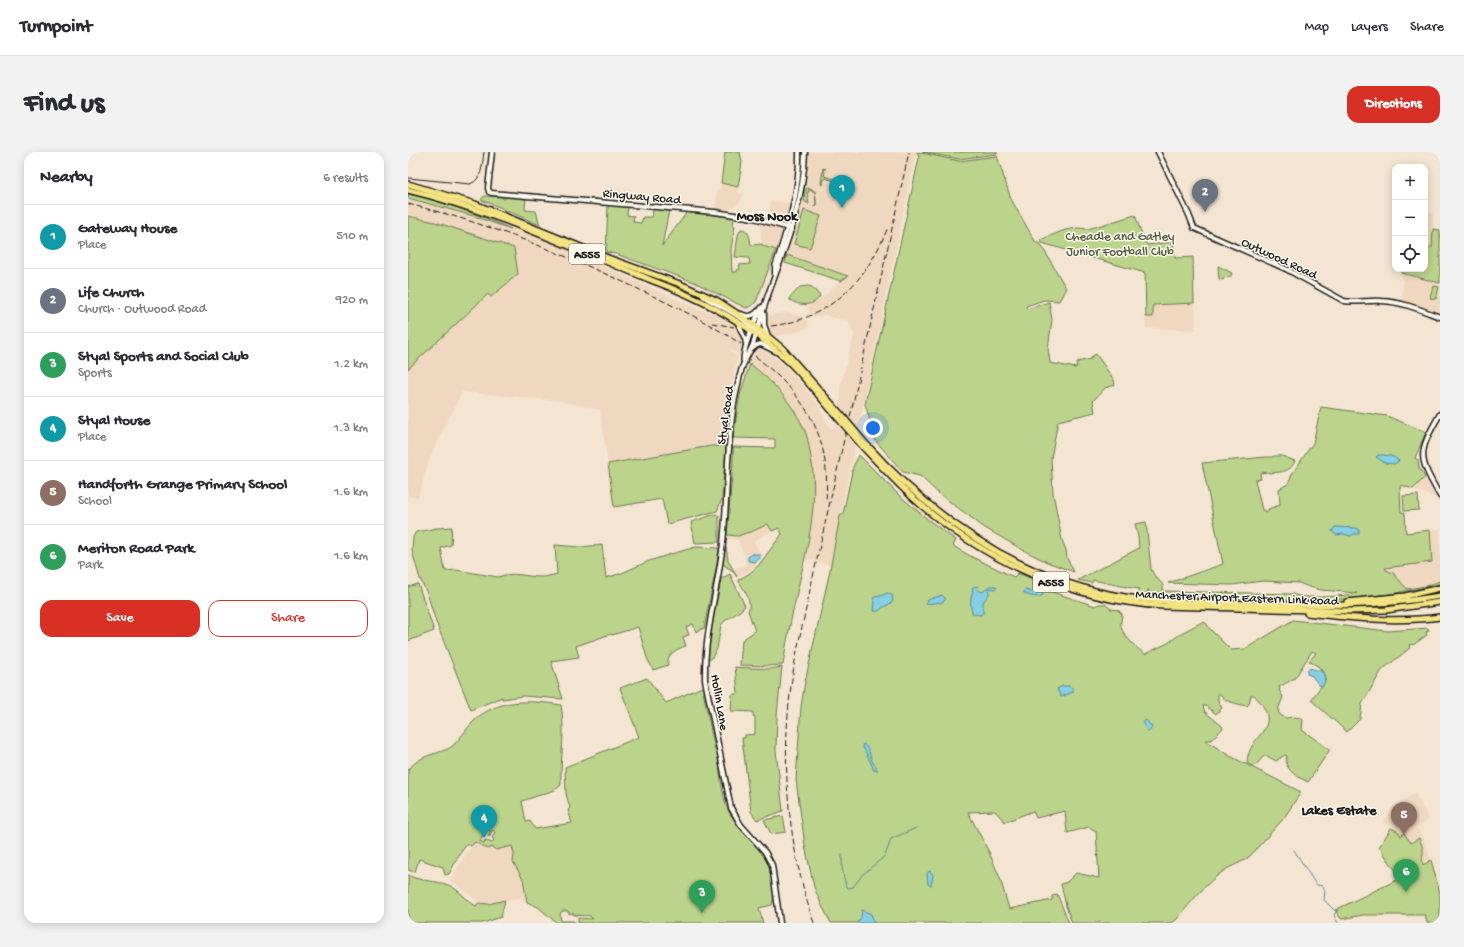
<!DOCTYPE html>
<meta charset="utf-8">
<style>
:root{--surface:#fff;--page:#f2f2f3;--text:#2b2b33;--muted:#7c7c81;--line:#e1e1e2;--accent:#d93025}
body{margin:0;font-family:"Gochi Hand",sans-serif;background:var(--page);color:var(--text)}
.controls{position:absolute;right:12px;top:12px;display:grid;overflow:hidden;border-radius:8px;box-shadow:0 2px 10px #0003}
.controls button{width:36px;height:36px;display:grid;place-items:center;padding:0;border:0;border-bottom:1px solid var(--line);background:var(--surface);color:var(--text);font:20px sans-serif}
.you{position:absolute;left:465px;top:276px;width:14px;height:14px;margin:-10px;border:3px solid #fff;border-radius:50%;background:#1a73e8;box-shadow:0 0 0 6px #1a73e833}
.badge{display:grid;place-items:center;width:26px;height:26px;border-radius:50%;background:var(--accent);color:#fff;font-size:13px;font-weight:700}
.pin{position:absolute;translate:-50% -33px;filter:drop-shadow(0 1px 2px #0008)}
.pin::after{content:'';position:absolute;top:21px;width:14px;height:12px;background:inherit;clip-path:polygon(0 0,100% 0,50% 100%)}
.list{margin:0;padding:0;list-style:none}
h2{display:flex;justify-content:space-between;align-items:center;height:52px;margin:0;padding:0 16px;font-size:17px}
h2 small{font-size:13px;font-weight:400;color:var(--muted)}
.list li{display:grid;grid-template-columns:26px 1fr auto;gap:12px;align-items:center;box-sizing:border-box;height:64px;padding:0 16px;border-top:1px solid var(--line)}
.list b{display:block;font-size:15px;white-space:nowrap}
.list p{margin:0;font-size:13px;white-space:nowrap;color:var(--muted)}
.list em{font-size:13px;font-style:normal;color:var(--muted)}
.actions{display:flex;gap:8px;padding:12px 16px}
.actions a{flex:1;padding:9px 0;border:1px solid var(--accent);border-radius:12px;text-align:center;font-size:14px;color:var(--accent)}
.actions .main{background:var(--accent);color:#fff}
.icon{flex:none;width:22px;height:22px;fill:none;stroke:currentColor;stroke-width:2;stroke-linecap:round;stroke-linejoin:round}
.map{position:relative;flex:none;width:1032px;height:771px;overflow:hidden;border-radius:12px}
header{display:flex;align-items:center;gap:24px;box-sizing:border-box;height:56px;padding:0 20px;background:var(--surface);border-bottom:1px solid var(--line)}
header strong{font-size:19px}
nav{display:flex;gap:22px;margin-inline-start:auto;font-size:14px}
.intro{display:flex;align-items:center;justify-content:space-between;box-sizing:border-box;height:96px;padding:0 24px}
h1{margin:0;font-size:28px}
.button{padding:10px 18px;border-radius:12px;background:var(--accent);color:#fff;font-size:14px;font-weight:700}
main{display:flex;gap:24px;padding:0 24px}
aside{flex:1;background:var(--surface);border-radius:12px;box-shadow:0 2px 10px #0003}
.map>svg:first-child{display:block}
</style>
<header>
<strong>Turnpoint</strong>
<nav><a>Map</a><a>Layers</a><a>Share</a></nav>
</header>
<div class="intro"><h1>Find us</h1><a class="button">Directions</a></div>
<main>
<aside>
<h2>Nearby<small>6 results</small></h2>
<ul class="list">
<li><span class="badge" style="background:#0f9aa8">1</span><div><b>Gateway House</b><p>Place</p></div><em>510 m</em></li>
<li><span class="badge" style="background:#6b7280">2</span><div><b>Life Church</b><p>Church · Outwood Road</p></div><em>920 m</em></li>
<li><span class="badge" style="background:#2e9e5b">3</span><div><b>Styal Sports and Social Club</b><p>Sports</p></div><em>1.2 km</em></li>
<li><span class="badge" style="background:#0f9aa8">4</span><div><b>Styal House</b><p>Place</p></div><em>1.3 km</em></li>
<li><span class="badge" style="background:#8d6e63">5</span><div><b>Handforth Grange Primary School</b><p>School</p></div><em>1.6 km</em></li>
<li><span class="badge" style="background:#2e9e5b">6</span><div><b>Meriton Road Park</b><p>Park</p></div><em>1.6 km</em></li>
</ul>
<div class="actions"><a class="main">Save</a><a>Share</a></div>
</aside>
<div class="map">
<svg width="1032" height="771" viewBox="0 0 1032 771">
<rect width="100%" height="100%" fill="#f4e5d2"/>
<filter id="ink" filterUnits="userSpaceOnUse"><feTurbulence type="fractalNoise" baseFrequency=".025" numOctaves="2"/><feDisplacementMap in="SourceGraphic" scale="8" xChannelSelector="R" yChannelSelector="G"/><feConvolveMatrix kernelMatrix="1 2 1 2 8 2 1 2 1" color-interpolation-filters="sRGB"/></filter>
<g filter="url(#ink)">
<g fill="#efd8bf">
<polygon points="400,0 508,0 422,413 397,407 405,366 406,344 350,218 320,195 325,202 330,204 320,251 318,294 303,294 200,312 192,258 153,249 54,240 32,284 22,306 10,346 0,344 0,64 11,66 0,63 0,46 62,63 114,80 162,99 288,156 314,165 338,166 358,164 377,160 393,164 398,168 402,174 392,179 365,185 335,185 365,204 385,222 409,251 422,276 426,275 433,245 432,235 446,183 441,170 417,163 411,165 405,164 398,156 417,143 439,123 379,103 391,67 396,48 399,25"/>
<polygon points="313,31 330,35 329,41 336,42 332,50 327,54 316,58 307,58 309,37 312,37"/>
<polygon points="362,49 379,50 379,51 383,52 378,69 376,70 361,66"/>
<polygon points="1017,61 1025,61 1024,95 1017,96"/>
<polygon points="352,72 374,77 375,80 368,98 355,94 354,92"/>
<polygon points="785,116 788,178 738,176 737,121"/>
<polygon points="993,121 1032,131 1032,165 994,152 995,130"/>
<polygon points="1017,325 1028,344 1027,346 1005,337"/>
<polygon points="360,372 364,379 346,389 354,404 353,407 342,419 329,425 325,417 336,414 338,409 336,403 330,388 320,387 318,389 319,383 330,384 341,380 342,381"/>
<polygon points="1032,377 1032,429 1018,434 999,437 990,426 978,418 977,416 987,414 1024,410 1022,378"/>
<polygon points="1007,641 1021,667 1009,676 1017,689 1023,708 994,728 971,695 983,676 975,670 987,654"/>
<polygon points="67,690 79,697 84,694 88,697 104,694 106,702 105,710 115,727 119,750 112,746 75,752 69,749 50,733 42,729 58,702"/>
</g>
<g fill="#bbd38a" stroke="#6c7853" fill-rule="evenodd">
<polygon points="317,0 332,0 334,10 330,35 313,31"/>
<polygon points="509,0 551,9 589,4 603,47 628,91 632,91 658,136 651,149 636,148 618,154 619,157 641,150 644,168 640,197 642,211 668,216 669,210 683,207 683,205 688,202 706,228 707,233 697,236 685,249 687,260 650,269 643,306 645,341 654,388 658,398 659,406 666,420 639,410 615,398 577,376 530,341 512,324 495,320 467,288 463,277 461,265 457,252 511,6"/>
<polygon points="514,0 589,0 589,2 551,7"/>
<polygon points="415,16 418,17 416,17 415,19 417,20 416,24 439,31 438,33 417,26 416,28 414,28 413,30 415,30 414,33 413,32"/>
<path d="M401 36C409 38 408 46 408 54V55L405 54 408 53 407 39H404V37H401V40H399L401 52 396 49 397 37Z"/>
<path d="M0 42C36 50 69 62 103 77L62 63 0 46Z"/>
<polygon points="76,44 95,45 95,47 97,47 99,44 118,47 117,58 128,59 132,73 102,60 98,60 94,56 73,48"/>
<path d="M200 53 220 54 219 63 226 64 225 70 233 71 235 65H244L245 57 261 58 254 94 277 63 278 60 326 65 325 74H327L323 97 324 120H329V118L332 117 331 113 342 112 341 106 327 105 330 83 333 77C341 77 342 86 343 93L354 92 355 94 368 98 348 150 342 155 338 156 286 130 208 102 198 100Z"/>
<polygon points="396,58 413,64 402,96 386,92"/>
<polygon points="727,63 736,88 739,93 765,90 767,106 785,105 786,151 745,153 745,165 738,165 737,121 634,91 632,88 657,78 669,76 680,77"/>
<polygon points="0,64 27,70 106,96 110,122 83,145 80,142 0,217"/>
<polygon points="1025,77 1032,78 1032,131 993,121 992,117 1017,117 1017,96 1024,95"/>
<polygon points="379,103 440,124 433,129 377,111"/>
<polygon points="810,114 824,121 822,126 817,124 815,128 811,127"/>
<path d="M400 134 404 135 412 144C406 155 391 154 382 148L381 147 392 135Z"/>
<polygon points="1025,134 1031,135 1028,147 1022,146"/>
<path d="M342 212C365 229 386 253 397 279 400 286 401 294 402 300 411 343 402 385 392 427 386 455 379 484 375 513L356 514 332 513 334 488 347 479 340 459C345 450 335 436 330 428L342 421 350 414 374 382 371 376 364 379 360 372 341 381V380L330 384 319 383 325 311V295L367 296V287L325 286 332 243Z"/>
<path d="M913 255 979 264 1018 280 1007 306 1010 308 1011 316 1017 325 1005 337 993 333 992 336 993 360 997 361 998 381 1022 378 1024 410 977 416 978 418 985 421 999 437 1018 434 1032 429V432L983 442 918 449 744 445 741 443V438H740L738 444 728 443 731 437 713 434 685 428 684 431 670 428 731 396 730 385 727 372 738 370 743 417 746 423 755 433V439L885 442C895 448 937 444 949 441L913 438 901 435 891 431 855 429 824 433 760 431 815 412 794 311 858 305H864L866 304H874L887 309C882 321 872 320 861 321L860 320 852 321 853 327 847 328 854 358H857V360L860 359V357L872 353 871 337 880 332 884 322 905 291Z"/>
<polygon points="303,294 318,294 314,347 309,359 259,372 254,347 206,355 200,312"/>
<path d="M451 303 493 345 523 370 548 388 545 394 564 405 606 425 610 421 624 427 626 434 687 454 691 452H697L703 457 710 458 714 462C714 466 712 470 713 475 715 483 730 498 737 502L760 491 775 480 794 470 798 471 802 477 823 498 837 497 885 468 980 479 1020 476 1021 479 1018 480 1019 483 1005 493 1004 492 1001 493 1002 496 974 518 954 552 952 567 939 580 903 548 917 529 918 524 911 515 901 509 908 501 904 499 887 526 871 535 872 537 871 538 875 545 870 558 871 562 878 566 886 565 893 566 895 568 894 578 921 597V599L900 630C890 625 874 617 879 604L877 603 868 609 859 604H856L848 613 844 614 839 611C840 580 879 578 846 543H843L841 552 839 554C836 554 819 549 817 548 815 545 814 543 810 541V548L814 556 808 562 798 554H795L797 560 814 574 815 576 803 588H797L822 604 893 640 876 666 842 704C834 711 825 713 817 718 798 731 784 749 769 767L764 771H664L658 754 653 732 659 730 668 721 691 726 688 679 681 675 659 681 657 659 628 666 625 659 597 670 587 659 560 660 581 700 592 726 601 757 644 748V744L649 742 661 771H423L414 754 406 735 397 694 388 628 393 554 397 530 421 423 432 364 433 362H435L445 315Z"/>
<polygon points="1010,343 1011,358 996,359 995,344"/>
<polygon points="308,362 311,364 311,390 287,391 283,370"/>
<path d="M44 375C43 381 44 386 43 393L33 396 37 419 48 418 90 425C105 419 119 425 133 425 138 425 144 423 149 422L147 393 171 395 194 393 198 426 214 421 241 409 263 402 288 395 311 396 309 412 296 476 288 480 285 472 278 475 281 483 275 485 278 494C269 497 258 502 260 513L245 518 239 506 230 475 204 483 203 482 168 494 171 505 143 509 155 547 115 544 94 547V545L63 558 28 470 19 441 12 427 4 399 5 385 8 380 29 376Z"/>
<polygon points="318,395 320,408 329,425 324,418 317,414 315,411 316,397"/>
<polygon points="322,422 337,454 332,459 318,468 313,473 309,497 303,507 300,507 303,479 313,427"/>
<polygon points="10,432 26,479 0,489 0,435"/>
<polygon points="327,515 360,517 374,515 369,563 368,598 375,659 349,668 343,660 334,586 337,586 337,583 347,582 347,565 345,564 345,560 323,559 324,543 330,541"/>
<path d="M239 526 258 551 294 535 307 598H309C312 614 313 643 320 658 323 665 329 671 334 677 355 701 372 718 364 753L351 756 355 771H170V766L185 767 182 764 166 763V762L160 761V759H154L152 762 153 769H165L168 771H149L130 755 119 750 115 727 105 710 106 702 104 694 88 698 84 695 80 697 67 690 63 694 59 692 51 703 41 722 37 723 35 715 11 707 7 720 0 718V618C8 608 17 604 29 601 33 599 39 598 43 595 52 588 57 578 65 570 88 546 123 548 153 553 158 580 152 606 153 633L147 638 114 649 118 670 122 669 127 677 164 671 160 658 162 656 158 642 157 615 231 585 212 536ZM79 677 82 679 80 684 82 685 84 678 87 680 84 686 86 687 84 691 77 688 76 691 72 689 77 679Z"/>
<polygon points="375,664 378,680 363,682 356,668"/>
<path d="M983 676 991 680 993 684 996 681 1003 691 1011 686C1013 692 1016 696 1015 703 1014 707 1014 708 1015 713L1023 708 1032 741V771H1019L1017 763H955L933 767 927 758 993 726 971 695Z"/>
<path d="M0 723C13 730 28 728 40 733 51 737 58 748 68 754L70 751 80 752 97 748 93 765 75 771H0Z"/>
</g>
<g fill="#85d0e5" stroke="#5b8895">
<path d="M970 303C977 303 986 303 991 309L986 312 977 311 968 305Z"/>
<polygon points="927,375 948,376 951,377 951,382 946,382 943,384 935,382 928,383 924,379"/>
<polygon points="344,402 351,402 352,406 347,410 340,409 340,405"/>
<path d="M567 434 570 435 569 438 575 440 581 434H587L589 436 587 437 580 436 581 442 575 450V461L573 463 565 462C561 455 563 445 565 438L564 436Z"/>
<polygon points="618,438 624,440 630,439 635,440 635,443 631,445 622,444 616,441 616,439"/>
<polygon points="479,441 484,443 485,450 474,456 471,459 466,459 467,451 465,446 467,445 473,444"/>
<path d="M534 443 538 447 533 451C528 449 524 453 518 451L520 448Z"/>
<path d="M902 516 908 518H912C918 523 917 529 915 534L911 533 904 524 899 522V519Z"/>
<polygon points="655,534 662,534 665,537 665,540 653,545 649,537"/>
<path d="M738 568 744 575 742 579H740C737 576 735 572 736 569Z"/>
<path d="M455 592C461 595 462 603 464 609 465 611 468 614 469 617V619L466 618C462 610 459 601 454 594Z"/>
<polygon points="522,719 525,723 523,734 520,732 519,721"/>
<polygon points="454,758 463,762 466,771 449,771 453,766"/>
</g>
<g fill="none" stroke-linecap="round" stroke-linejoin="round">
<g stroke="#5b8895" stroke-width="1">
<polyline points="886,698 905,728 909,733 915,734 917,739 916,748 926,758 930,759 927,761 926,764 930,771"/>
<polyline points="434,702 434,716 438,735 441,736 445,735 455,722 477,704 483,687 508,676"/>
</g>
<g stroke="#1c1c1c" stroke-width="7">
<g id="secondary">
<polyline points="84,0 80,36 81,40 84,41 307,60 346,66 384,77"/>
<path d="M750 0 781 63 786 76 878 117 936 149C948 151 962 148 974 149 995 150 1013 158 1032 165"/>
<path d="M367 122V115C379 77 392 41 391 0"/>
<path d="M295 144C308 153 345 168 348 183"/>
<path d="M333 162C339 165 345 165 350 159"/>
<polyline points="356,162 356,173 360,184"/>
<polyline points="330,171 337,187 338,192"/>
<polyline points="347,178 360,189"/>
<polyline points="344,197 349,193 353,192 369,200"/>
<path d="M336 211C333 200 348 165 354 155"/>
<path d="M1032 262C1009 302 1010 305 1032 344"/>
<path d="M372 771 364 713 357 700 333 673 323 656 297 528C296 481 310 437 315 391 320 342 318 294 327 246 330 235 331 221 336 211 339 203 344 197 346 189 351 173 355 158 360 143 377 96 396 51 397 0"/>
</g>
</g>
<g stroke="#1c1c1c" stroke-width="8">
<g id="highway">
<polyline points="0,32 67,52 200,106 272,132 310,149 342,170 374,196 436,266"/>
<path d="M0 38C84 58 164 96 243 128 295 147 344 173 383 212 400 229 415 249 431 267"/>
<path d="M458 292C528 369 613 428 717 445 759 452 802 450 845 452 910 454 967 455 1032 444"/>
<path d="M456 296C474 315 492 335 512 352 579 410 665 448 754 454L943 459 978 458 1032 450"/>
<polyline points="939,450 997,444 1032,436"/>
<path d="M899 461C943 466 987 471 1032 465"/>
</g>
</g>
<use href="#secondary" stroke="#fbf7ec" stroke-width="4"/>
<use href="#highway" stroke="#f4e382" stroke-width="5"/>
<path stroke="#1c1c1c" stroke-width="1" d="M0 26 62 32C75 27 74 12 76 0"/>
<g stroke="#1c1c1c" stroke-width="1" stroke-dasharray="6 3" stroke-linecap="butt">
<path d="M0 52C80 71 154 101 228 136 264 153 300 170 333 192"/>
<polyline points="304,171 326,175"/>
<path d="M363 174C423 167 459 128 480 75"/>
<path d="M347 204C398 245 423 282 418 350"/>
<polyline points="442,265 501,0"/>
<path d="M406 771C381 698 373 619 382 542 386 507 395 472 402 438 414 385 426 332 438 279"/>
</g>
<g stroke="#1c1c1c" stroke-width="8" stroke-linecap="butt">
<g id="highway-bridge">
<polyline points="436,266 458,292"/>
<polyline points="431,267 456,296"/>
</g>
</g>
<use href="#highway-bridge" stroke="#f4e382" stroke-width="5"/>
</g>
</g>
<g text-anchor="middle" stroke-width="3" stroke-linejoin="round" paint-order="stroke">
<g fill="#fbf7ec" stroke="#5f5e5a" stroke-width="1">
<rect x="161" y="92" width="36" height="20" rx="3"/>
<rect x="625" y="420" width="36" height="20" rx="3"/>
</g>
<g font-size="12" font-weight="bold" fill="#1c1c1c">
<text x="179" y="106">A555</text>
<text x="643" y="434">A555</text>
</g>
<g font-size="13" fill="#1c1c1c" stroke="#fbf7ec">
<text transform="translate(234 43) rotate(5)" y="5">Ringway Road</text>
<text transform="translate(872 105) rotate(25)" y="5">Outwood Road</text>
<text transform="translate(316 263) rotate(-82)" y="5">Styal Road</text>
<text transform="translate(829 444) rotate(2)" y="5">Manchester Airport Eastern Link Road</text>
<text transform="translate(313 550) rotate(80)" y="5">Hollin Lane</text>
</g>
<g font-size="13" fill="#545c42" stroke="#fbf7ec">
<text x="712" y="88">Cheadle and Gatley<tspan x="712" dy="15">Junior Football Club</tspan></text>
</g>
<g font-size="14" font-weight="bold" fill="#1c1c1c" stroke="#fbf7ec">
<text x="359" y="68">Moss Nook</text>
<text x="931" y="662">Lakes Estate</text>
</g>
</g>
</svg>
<div class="controls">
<button>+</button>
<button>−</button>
<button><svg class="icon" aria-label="locate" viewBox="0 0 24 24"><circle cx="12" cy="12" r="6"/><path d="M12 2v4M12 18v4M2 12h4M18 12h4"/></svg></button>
</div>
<div class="you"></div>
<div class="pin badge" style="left:434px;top:56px;background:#0f9aa8">1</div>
<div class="pin badge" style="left:797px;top:60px;background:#6b7280">2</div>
<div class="pin badge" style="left:294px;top:761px;background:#2e9e5b">3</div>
<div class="pin badge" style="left:76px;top:686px;background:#0f9aa8">4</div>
<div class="pin badge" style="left:996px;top:683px;background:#8d6e63">5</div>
<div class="pin badge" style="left:998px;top:740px;background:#2e9e5b">6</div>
</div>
</main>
